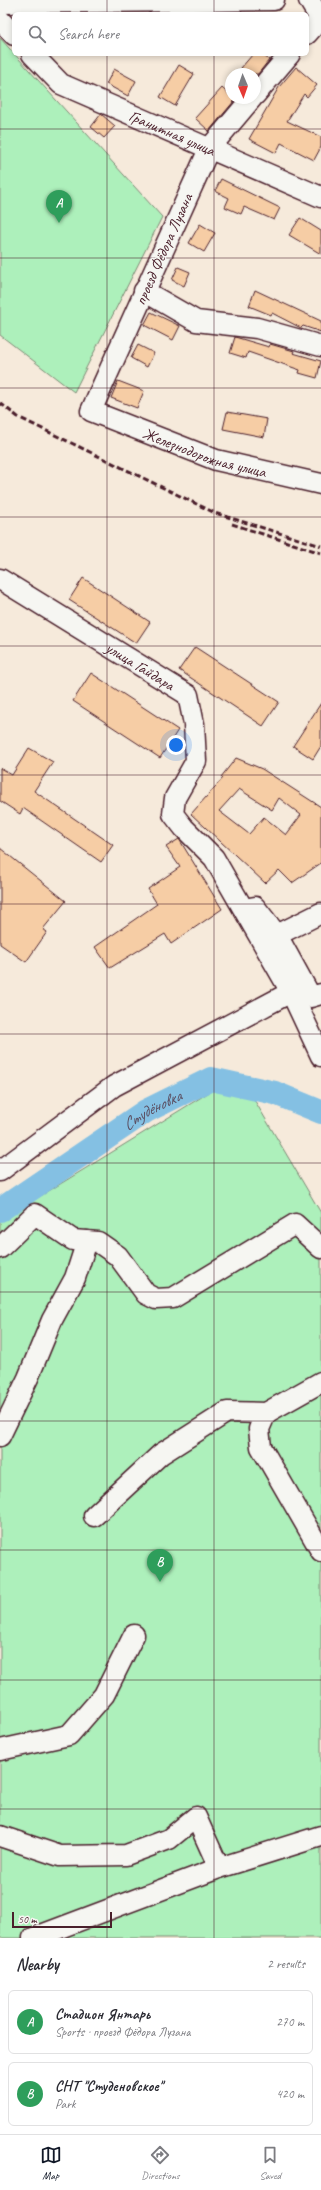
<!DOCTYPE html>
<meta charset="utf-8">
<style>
:root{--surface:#fff;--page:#f7f7f7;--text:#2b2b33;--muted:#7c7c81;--line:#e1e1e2;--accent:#111827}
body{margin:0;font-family:Caveat,sans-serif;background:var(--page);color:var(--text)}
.compass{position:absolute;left:225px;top:68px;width:36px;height:36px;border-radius:50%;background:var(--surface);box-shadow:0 2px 6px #0003;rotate:178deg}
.scale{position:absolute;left:12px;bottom:10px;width:100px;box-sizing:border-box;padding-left:4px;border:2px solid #4a1f2b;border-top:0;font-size:11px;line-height:14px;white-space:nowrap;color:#4a1f2b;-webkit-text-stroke:3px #f6f6f2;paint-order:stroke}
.you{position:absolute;left:176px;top:745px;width:14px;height:14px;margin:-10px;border:3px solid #fff;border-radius:50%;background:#1a73e8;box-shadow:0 0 0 6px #1a73e833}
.badge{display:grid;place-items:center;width:26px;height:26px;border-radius:50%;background:var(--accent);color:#fff;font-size:13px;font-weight:700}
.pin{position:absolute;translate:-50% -33px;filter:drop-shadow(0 1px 2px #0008)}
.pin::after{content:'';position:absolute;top:21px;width:14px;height:12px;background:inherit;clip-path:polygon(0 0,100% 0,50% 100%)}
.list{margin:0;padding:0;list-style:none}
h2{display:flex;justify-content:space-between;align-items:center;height:52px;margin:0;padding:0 16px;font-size:17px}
h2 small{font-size:13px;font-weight:400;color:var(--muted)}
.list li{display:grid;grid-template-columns:26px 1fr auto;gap:12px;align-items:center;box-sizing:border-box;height:64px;margin:0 8px 8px;padding:0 8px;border:1px solid var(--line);border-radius:6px}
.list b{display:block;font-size:15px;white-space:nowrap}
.list p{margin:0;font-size:13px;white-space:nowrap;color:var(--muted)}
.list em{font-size:13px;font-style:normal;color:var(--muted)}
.icon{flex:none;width:22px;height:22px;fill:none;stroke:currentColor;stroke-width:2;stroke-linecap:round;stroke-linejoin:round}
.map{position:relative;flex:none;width:321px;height:1938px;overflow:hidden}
.search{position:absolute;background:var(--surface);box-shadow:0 2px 6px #0003;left:12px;right:12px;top:12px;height:44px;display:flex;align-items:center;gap:10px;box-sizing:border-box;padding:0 14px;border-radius:6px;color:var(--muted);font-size:15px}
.sheet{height:196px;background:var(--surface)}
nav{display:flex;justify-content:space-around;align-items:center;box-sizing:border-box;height:56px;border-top:1px solid var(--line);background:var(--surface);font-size:11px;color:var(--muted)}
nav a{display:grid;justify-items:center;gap:2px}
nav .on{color:var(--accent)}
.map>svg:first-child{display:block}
</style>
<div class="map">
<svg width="321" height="1938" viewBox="0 0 321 1938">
<rect width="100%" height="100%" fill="#f6eadb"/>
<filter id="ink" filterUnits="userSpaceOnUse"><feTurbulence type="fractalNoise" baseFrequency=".025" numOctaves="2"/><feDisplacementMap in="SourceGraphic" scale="8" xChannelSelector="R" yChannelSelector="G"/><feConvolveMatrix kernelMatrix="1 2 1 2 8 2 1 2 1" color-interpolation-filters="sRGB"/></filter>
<g filter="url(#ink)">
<g fill="#adf0bb" stroke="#7c8873">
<polygon points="0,38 162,217 74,392 0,335"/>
<polygon points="239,1074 321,1213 321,1938 0,1938 0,1221"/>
</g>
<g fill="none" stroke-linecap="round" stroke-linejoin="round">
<path stroke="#84c0e3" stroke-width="24" id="s1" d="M0 1210 146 1111 211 1079 275 1093 321 1112"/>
</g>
<g fill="#f6cda5" stroke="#4a1f2b" fill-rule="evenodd">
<polygon points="253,54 262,54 269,60 258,74 248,74 241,68"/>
<polygon points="179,65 194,74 175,106 160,97"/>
<polygon points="296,67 317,85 307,97 304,94 287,121 321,137 321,147 314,160 281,143 276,153 249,139 279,87"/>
<polygon points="114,69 136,81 128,96 106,84"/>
<polygon points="222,88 235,100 209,131 195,118"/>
<polygon points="101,114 115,126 104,138 91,127"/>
<polygon points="221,179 280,208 274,220 244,207 241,214 225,207 229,198 215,191"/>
<polygon points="300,218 321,231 321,254 289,235"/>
<polygon points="200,224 215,233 204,252 189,243"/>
<polygon points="178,267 190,272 184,286 172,280"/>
<polygon points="255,290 321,321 321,332 303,326 301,328 272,313 271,315 249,306"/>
<polygon points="151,312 180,326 173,340 144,325"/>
<polygon points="235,337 269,347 270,344 294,351 293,353 321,361 317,378 299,373 300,370 248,352 246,358 230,353"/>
<polygon points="138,345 154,353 147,367 131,358"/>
<polygon points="118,381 144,391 137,408 111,398"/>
<polygon points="227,412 267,419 264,437 223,429"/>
<polygon points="83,578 150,622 136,643 69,600"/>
<polygon points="195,647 279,702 263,726 179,670"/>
<polygon points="91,673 178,730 160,758 73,701"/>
<polygon points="321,703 321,746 313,759 293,746"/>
<polygon points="29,748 53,762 34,791 113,845 101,862 23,808 20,814 0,801 0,768 12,775"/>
<path d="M236 758 262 769 321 807V863L292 883 279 870 265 883 191 814 223 778 221 777ZM239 789 272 810 279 798 301 815 286 835 264 817 249 834 219 811Z"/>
<polygon points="179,839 222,909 171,944 165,934 110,968 95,947 157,904 148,889 180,867 166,847"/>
<polygon points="0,848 66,901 43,929 47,932 26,962 0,944"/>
</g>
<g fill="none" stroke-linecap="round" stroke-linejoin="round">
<g stroke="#4a1f2b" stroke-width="23">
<g id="minor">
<polyline points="309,0 321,20"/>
<polyline points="0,3 274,0"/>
<polyline points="0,20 14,35"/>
<polyline points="307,34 321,18"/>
<path id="s2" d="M32 54 61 84 321 197"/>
<polyline points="255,95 290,54"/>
<path id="s3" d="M252 98 209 149 91 411 216 460 321 484"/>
<polyline points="144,291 196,321 257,328 321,346"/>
<path id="s4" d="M0 579 188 695 194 724 196 761 175 798 173 814 184 828 214 858 291 992 321 1056"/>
<polyline points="244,909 255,907 277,935 321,913"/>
<polyline points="277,935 311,997 321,994"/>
<polyline points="0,1171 114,1086 291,992"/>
<polyline points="0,1248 35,1214 73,1240 98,1242 118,1256 146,1294 156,1299 173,1298 295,1224 321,1248"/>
<polyline points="266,1413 259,1429 261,1447 321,1551"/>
<polyline points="0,1436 28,1378 52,1320 75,1278 87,1241"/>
<polyline points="94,1516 161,1454 227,1412 266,1413 321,1382"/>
<polyline points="0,1750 69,1735 104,1695 134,1635"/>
<polyline points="0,1836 60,1856 126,1855 169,1839 196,1817 219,1868"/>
<polyline points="33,1938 219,1868 321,1836"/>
</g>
</g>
<use href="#minor" stroke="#f6f6f2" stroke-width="20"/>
<g stroke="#4a1f2b" stroke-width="3" stroke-dasharray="6 3" stroke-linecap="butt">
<polyline points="0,403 18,417 215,513 321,546"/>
<polyline points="232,524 321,553"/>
</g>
</g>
</g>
<path fill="none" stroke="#4a1f2b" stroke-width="1" stroke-opacity="0.55" d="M107 0V14M214 0V14M107 54V1938M214 54V1938M0 129H321M0 258H321M0 388H321M0 517H321M0 646H321M0 775H321M0 904H321M0 1034H321M0 1163H321M0 1292H321M0 1421H321M0 1550H321M0 1680H321M0 1809H321"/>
<g text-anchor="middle" stroke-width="3" stroke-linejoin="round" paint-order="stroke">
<g font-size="16" fill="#4a1f2b" stroke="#f6f6f2">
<text dy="6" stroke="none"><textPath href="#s2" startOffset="163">Гранитная улица</textPath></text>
<text transform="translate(163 249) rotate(-66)" y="6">проезд Фёдора Лузана</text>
<text dy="6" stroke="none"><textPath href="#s3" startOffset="475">Железнодорожная улица</textPath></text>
<text dy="6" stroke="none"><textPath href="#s4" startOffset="165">улица Гайдара</textPath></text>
</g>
<g font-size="17" font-style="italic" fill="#5b4f62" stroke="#f6f6f2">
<text dy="6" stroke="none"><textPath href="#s1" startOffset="182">Студёновка</textPath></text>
</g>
</g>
</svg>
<svg class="compass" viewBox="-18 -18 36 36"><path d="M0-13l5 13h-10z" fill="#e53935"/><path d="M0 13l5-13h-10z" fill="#7c7c81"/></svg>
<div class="scale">50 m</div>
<div class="you"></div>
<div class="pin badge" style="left:59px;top:223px;background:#2e9e5b">A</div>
<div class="pin badge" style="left:160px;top:1582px;background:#2e9e5b">B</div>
<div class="search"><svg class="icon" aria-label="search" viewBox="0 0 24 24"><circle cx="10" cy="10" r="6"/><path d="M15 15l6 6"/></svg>Search here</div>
</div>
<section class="sheet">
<h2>Nearby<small>2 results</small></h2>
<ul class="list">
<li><span class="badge" style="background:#2e9e5b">A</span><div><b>Стадион Янтарь</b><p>Sports · проезд Фёдора Лузана</p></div><em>270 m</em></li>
<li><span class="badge" style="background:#2e9e5b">B</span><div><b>СНТ &quot;Студеновское&quot;</b><p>Park</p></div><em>420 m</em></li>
</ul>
</section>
<nav>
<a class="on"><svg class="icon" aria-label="map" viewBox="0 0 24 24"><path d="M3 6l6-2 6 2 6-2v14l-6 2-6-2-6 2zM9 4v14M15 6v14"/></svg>Map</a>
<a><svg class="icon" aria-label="directions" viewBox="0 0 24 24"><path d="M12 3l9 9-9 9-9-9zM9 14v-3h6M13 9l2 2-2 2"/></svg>Directions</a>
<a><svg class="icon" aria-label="saved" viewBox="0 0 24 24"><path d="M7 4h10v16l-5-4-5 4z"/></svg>Saved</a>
</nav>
